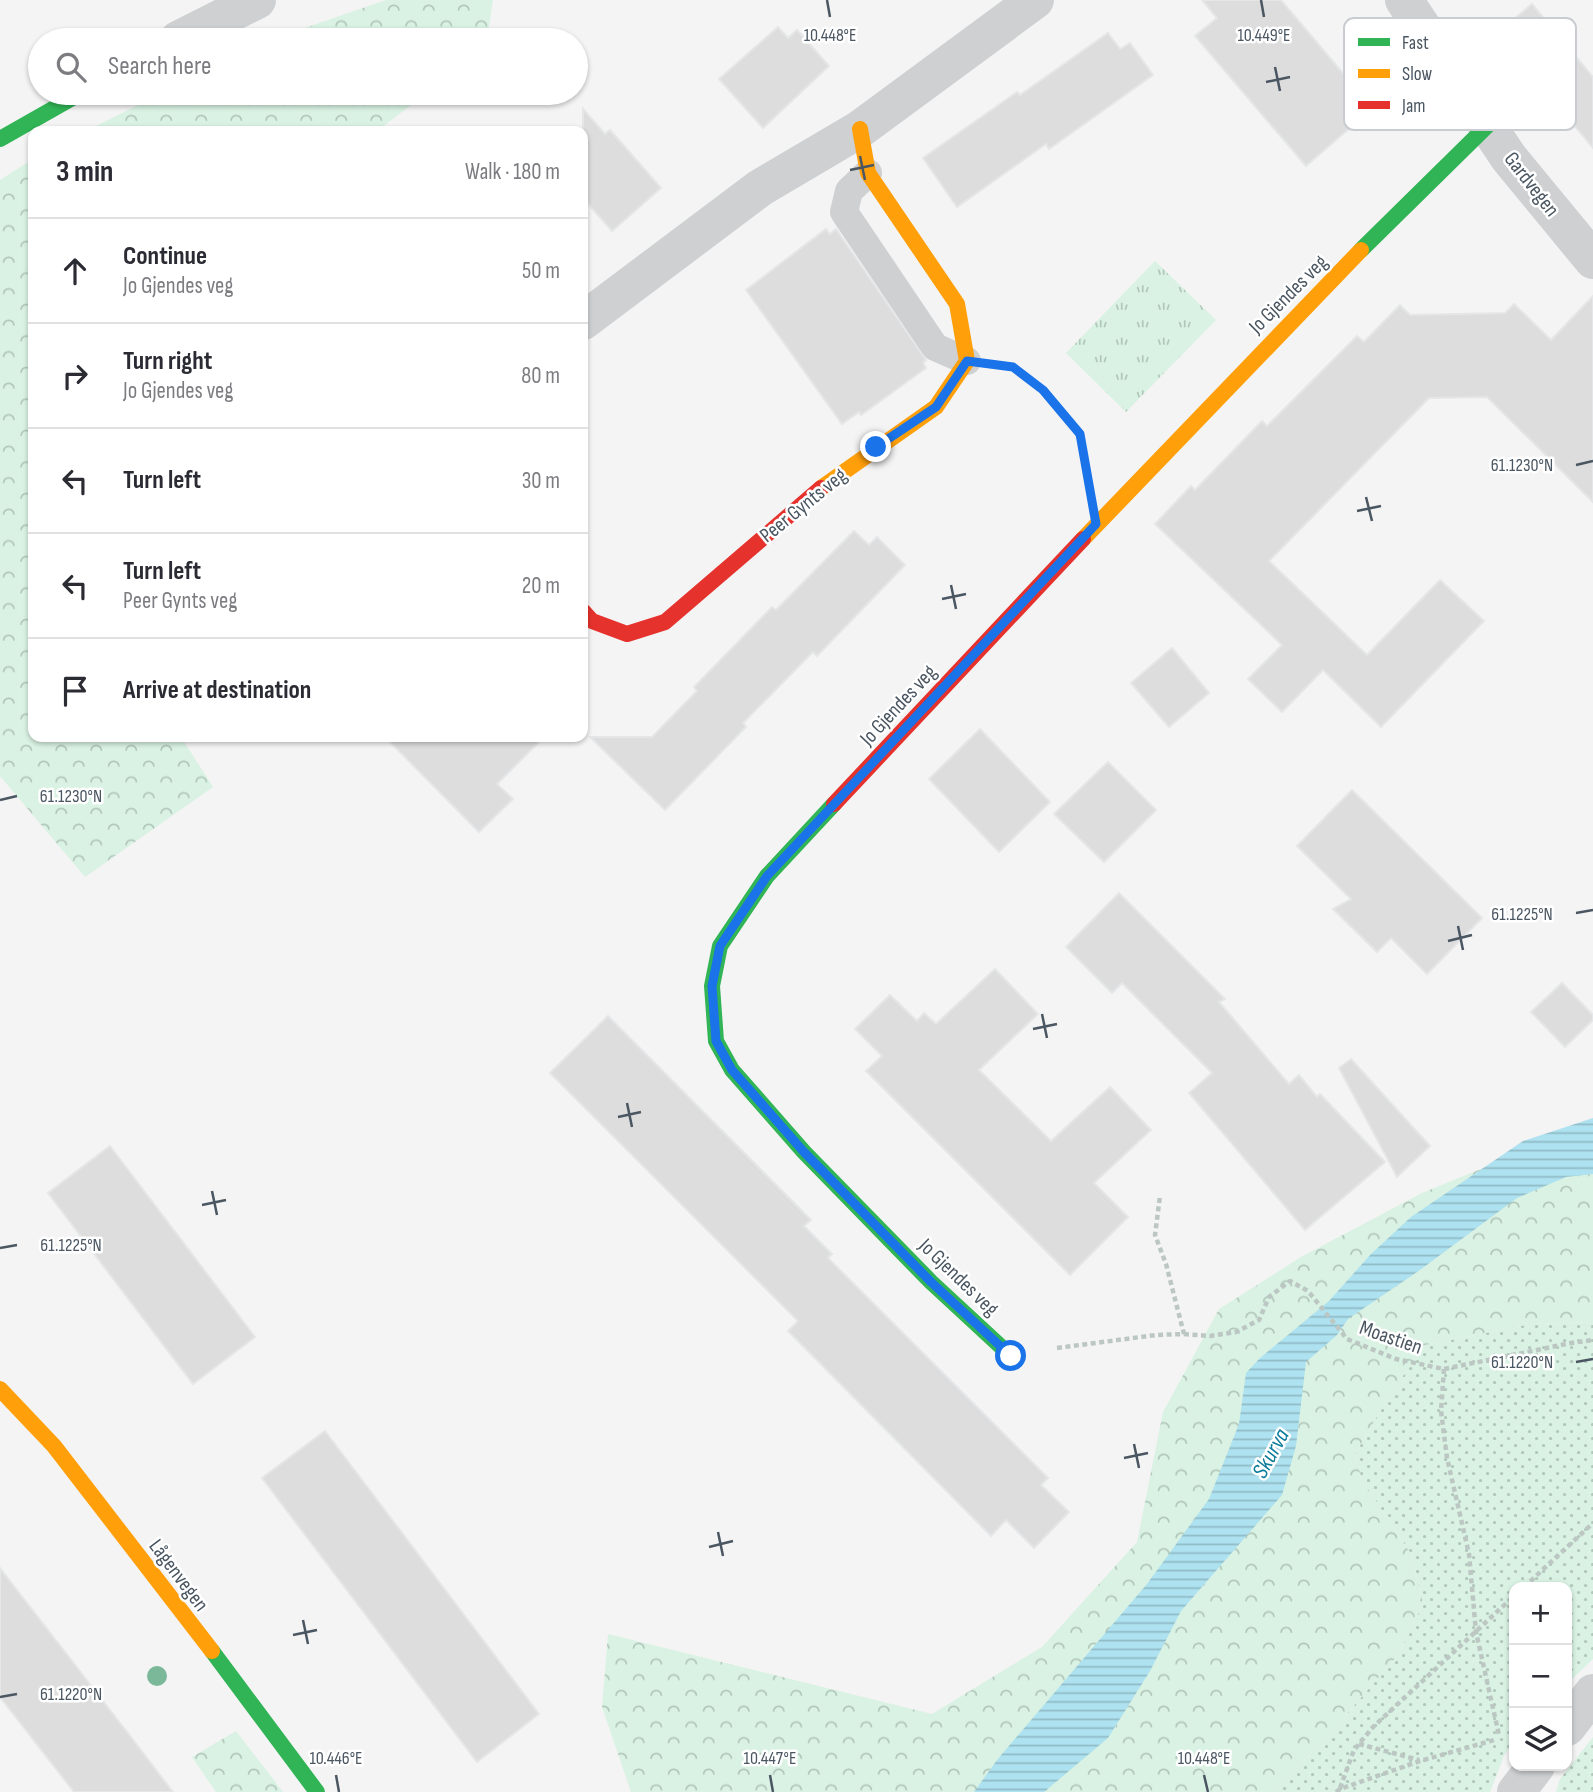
<!DOCTYPE html>
<meta charset="utf-8">
<style>
:root{--surface:#fff;--page:#f7f7f7;--text:#2b2b33;--muted:#7c7c81;--line:#e1e1e2}
body{margin:0;font-family:"Sofia Sans Condensed",sans-serif;background:var(--page);color:var(--text)}
.controls{position:absolute;right:21px;bottom:21px;display:grid;overflow:hidden;border-radius:14px;box-shadow:0 2px 5px #0004}
.controls button{width:63px;height:63px;display:grid;place-items:center;padding:0;border:0;border-bottom:2px solid var(--line);background:var(--surface);color:var(--text);font:35px sans-serif}
.stop{position:absolute;width:21px;height:21px;margin:-16px;border:5px solid #1a73e8;border-radius:50%;background:#fff}
.stop.end{background:#1a73e8;border-color:#fff;box-shadow:0 2px 7px #0008}
.list{margin:0;padding:0;list-style:none}
h2{display:flex;justify-content:space-between;align-items:center;height:91px;margin:0;padding:0 28px;font-size:30px}
h2 small{font-size:23px;font-weight:400;color:var(--muted)}
.list li{display:grid;grid-template-columns:46px 1fr auto;gap:21px;align-items:center;box-sizing:border-box;height:105px;padding:0 28px;border-top:2px solid var(--line)}
.list b{display:block;font-size:26px;white-space:nowrap}
.list p{margin:0;font-size:23px;white-space:nowrap;color:var(--muted)}
.list em{font-size:23px;font-style:normal;color:var(--muted)}
.icon{flex:none;width:38px;height:38px;fill:none;stroke:currentColor;stroke-width:2;stroke-linecap:round;stroke-linejoin:round}
.map{position:relative;flex:none;width:1593px;height:1792px;overflow:hidden}
.search{position:absolute;background:var(--surface);box-shadow:0 2px 5px #0004;left:28px;top:28px;width:560px;height:77px;display:flex;align-items:center;gap:18px;box-sizing:border-box;padding:0 24px;border-radius:38px;color:var(--muted);font-size:26px}
.panel{position:absolute;background:var(--surface);box-shadow:0 2px 5px #0004;left:28px;top:126px;width:560px;height:616px;border-radius:14px}
.map>svg:first-child{display:block}
</style>
<div class="map">
<svg width="1593" height="1792" viewBox="0 0 1593 1792">
<defs>
<pattern id="grass-dots" width="8" height="8" patternUnits="userSpaceOnUse" patternTransform="scale(1.75)"><rect width="8" height="8" fill="#d9f2e3"/><path d="M2 2h.1M6 6h.1" fill="none" stroke="#b2c7bb" stroke-width="1.8" stroke-linecap="round"/></pattern>
<pattern id="forest-crowns" width="20" height="18" patternUnits="userSpaceOnUse" patternTransform="scale(1.75)"><rect width="20" height="18" fill="#d9f2e3"/><path d="M2 6a3 3 0 1 1 6 0M12 15a3 3 0 1 1 6 0" fill="none" stroke="#b2c7bb"/></pattern>
<pattern id="park-tufts" width="24" height="20" patternUnits="userSpaceOnUse" patternTransform="scale(1.75)"><rect width="24" height="20" fill="#d9f2e3"/><path d="M3 7l-1-3M5 7V3M7 7l1-3M15 17l-1-3M17 17v-4M19 17l1-3" fill="none" stroke="#b2c7bb"/></pattern>
<pattern id="water-rules" width="6" height="5" patternUnits="userSpaceOnUse" patternTransform="scale(1.75)"><rect width="6" height="5" fill="#aee2f0"/><path d="M0 2.5h6" fill="none" stroke="#90bac6"/></pattern>
</defs>
<rect width="100%" height="100%" fill="#f4f4f4"/>
<g fill="url(#grass-dots)">
<polygon points="1593,1322 1593,1659 1567,1684 1567,1587 1514,1587 1514,1740 1504,1756 1490,1792 1273,1792 1331,1732 1398,1655 1423,1604 1411,1554 1362,1480 1355,1454 1390,1394 1425,1345 1530,1324"/>
<polygon points="1593,1737 1593,1792 1556,1792 1560,1779"/>
</g>
<g fill="url(#forest-crowns)">
<polygon points="386,0 493,0 487,40 270,40"/>
<polygon points="162,93 427,93 377,131 86,131"/>
<polygon points="33,159 33,737 181,737 213,787 85,877 0,776 0,180"/>
<polygon points="1554,1139 1593,1143 1593,1322 1530,1324 1425,1345 1390,1394 1355,1454 1362,1480 1411,1554 1423,1604 1398,1655 1331,1732 1273,1792 631,1792 602,1707 608,1634 932,1714 1042,1647 1137,1542 1163,1412 1219,1309 1301,1257 1422,1193"/>
<polygon points="236,1731 283,1792 216,1792 192,1757"/>
</g>
<polygon fill="url(#park-tufts)" points="1155,261 1216,320 1126,412 1066,353"/>
<polygon fill="url(#water-rules)" points="1593,1118 1593,1174 1566,1177 1517,1198 1420,1270 1348,1319 1337,1335 1306,1362 1296,1446 1282,1495 1181,1611 1150,1671 1108,1738 1044,1792 974,1792 997,1760 1147,1584 1209,1499 1239,1424 1246,1373 1260,1358 1329,1301 1371,1254 1411,1217 1523,1141"/>
<g fill="#ddddde" stroke="#e5e6e7" stroke-width="2">
<polygon points="1202,0 1281,0 1369,104 1362,110 1366,114 1306,166 1195,36 1217,18"/>
<polygon points="1532,4 1593,77 1593,148 1497,33"/>
<polygon points="778,27 788,38 797,30 829,66 763,128 719,79"/>
<polygon points="1108,33 1120,49 1130,43 1153,75 1049,149 1046,144 957,207 923,158 1017,92 1020,95"/>
<polygon points="583,109 605,134 610,130 661,188 612,231 583,198"/>
<polygon points="826,229 830,234 836,229 926,360 923,363 926,368 861,415 859,412 842,424 746,290"/>
<polygon points="1593,296 1593,502 1487,397 1429,398 1269,561 1367,655 1440,580 1484,621 1381,727 1323,670 1282,712 1248,679 1282,645 1155,524 1191,486 1195,490 1262,421 1267,426 1357,336 1364,342 1400,305 1410,315 1505,313 1514,304 1551,340"/>
<polygon points="854,531 869,545 877,537 905,565 817,656 813,652 743,723 746,727 665,810 590,737 652,737 697,691 694,687 772,607 776,610"/>
<polygon points="1172,648 1209,693 1169,727 1131,683"/>
<polygon points="980,729 1050,802 999,852 929,779"/>
<polygon points="385,737 544,737 497,784 513,799 479,832"/>
<polygon points="1108,762 1156,810 1104,862 1054,814"/>
<polygon points="1352,790 1482,918 1427,974 1391,938 1377,952 1333,909 1351,899 1297,846"/>
<polygon points="1119,893 1225,999 1219,1002 1289,1084 1299,1075 1317,1097 1320,1094 1385,1162 1305,1230 1189,1093 1212,1073 1122,983 1112,993 1066,947"/>
<polygon points="995,969 1038,1014 979,1070 1051,1141 1110,1087 1151,1130 1094,1183 1128,1217 1070,1275 866,1071 882,1056 855,1029 890,995 917,1021 924,1013 936,1024"/>
<polygon points="1562,983 1593,1015 1593,1020 1565,1047 1531,1012"/>
<polygon points="608,1016 811,1220 804,1226 832,1254 828,1258 1048,1478 1041,1485 1069,1512 1034,1548 1006,1520 991,1536 788,1331 798,1321 550,1073"/>
<polygon points="1351,1059 1430,1146 1397,1177 1339,1068"/>
<polygon points="110,1146 255,1337 193,1384 48,1193"/>
<polygon points="325,1431 539,1714 477,1762 262,1478"/>
<polygon points="0,1568 131,1737 173,1792 74,1792 0,1697"/>
</g>
<g fill="none" stroke-linecap="round" stroke-linejoin="round">
<g stroke="#bcc7c4" stroke-width="4.5" stroke-dasharray="5 3.5" stroke-linecap="butt">
<polyline points="1012,367 1043,390 1080,434 1086,468"/>
<polyline points="1184,1334 1210,1336 1236,1332 1259,1320 1269,1297 1290,1281 1308,1291 1347,1339 1396,1359 1444,1369 1571,1343 1593,1340"/>
<polyline points="1057,1348 1156,1335 1184,1334 1166,1264 1155,1235 1160,1196"/>
<polyline points="1444,1369 1441,1411 1447,1458 1469,1554 1476,1632 1499,1735"/>
<polyline points="1524,1587 1593,1523"/>
<polyline points="1359,1744 1419,1760"/>
<polyline points="1340,1788 1354,1750 1373,1727 1514,1596"/>
<polyline points="1336,1792 1340,1789 1420,1761 1494,1740"/>
</g>
<polyline stroke="#ced0d2" stroke-width="28" points="868,173 849,191 844,212 935,347 967,361"/>
<g stroke="#ced0d2" stroke-width="38">
<polyline points="1404,0 1509,158 1593,260"/>
<polyline points="178,40 257,0"/>
<polyline points="583,321 760,188 860,129 1035,0"/>
<polyline points="1567,1727 1593,1693"/>
<polyline points="1516,1792 1536,1766"/>
</g>
<g stroke="#30b455" stroke-width="16">
<polyline points="0,139 81,93"/>
<polyline points="1361,250 1488,125"/>
<polyline points="834,804 767,876 720,946 712,986 716,1041 732,1070 804,1152 931,1282 1011,1356"/>
<polyline points="212,1651 317,1792"/>
</g>
<g stroke="#ff9f0a" stroke-width="16">
<polyline points="821,488 936,407 967,361 957,304 868,173 860,129"/>
<polyline points="1083,539 1361,250"/>
<polyline points="0,1389 54,1446 212,1651"/>
</g>
<g stroke="#e5322d" stroke-width="16">
<polyline points="583,611 592,621 627,634 665,622 821,488"/>
<polyline points="834,804 1083,539"/>
</g>
</g>
<circle fill="#7ab899" cx="157" cy="1676" r="10"/>
<g fill="none" stroke-linecap="round" stroke-linejoin="round">
<polyline stroke="#1a73e8" stroke-width="9" points="876,447 936,407 967,361 1013,367 1043,390 1080,434 1096,524 767,876 720,946 712,986 716,1041 732,1070 804,1152 931,1282 1011,1356"/>
</g>
<path fill="none" stroke="#4a5661" stroke-width="2.5" d="M827 0 830 17M1261 0 1264 17M1275 67 1280 91M1266 82 1290 77M860 156 865 180M850 170 874 165M1576 465 1593 461M1366 497 1372 521M1357 511 1381 506M951 585 956 609M942 599 966 594M0 800 17 796M1576 913 1593 910M1458 926 1463 950M1448 941 1472 935M1042 1014 1047 1038M1033 1029 1057 1024M627 1103 632 1127M618 1117 641 1112M212 1191 217 1215M202 1205 226 1200M0 1248 17 1245M1576 1362 1593 1359M1134 1444 1139 1468M1124 1458 1148 1453M718 1532 723 1556M709 1547 733 1541M303 1620 308 1644M293 1635 317 1630M0 1697 17 1694M336 1775 339 1792M770 1775 773 1792M1204 1775 1208 1792"/>
<g text-anchor="middle" stroke-width="5" stroke-linejoin="round" paint-order="stroke">
<g font-size="21" fill="#4a5661" stroke="#fff">
<text transform="translate(1532 184) rotate(52)" y="7">Gardvegen</text>
<text transform="translate(1288 294) rotate(-45)" y="7">Jo Gjendes veg</text>
<text transform="translate(803 505) rotate(-39)" y="7">Peer Gynts veg</text>
<text transform="translate(898 705) rotate(-47)" y="7">Jo Gjendes veg</text>
<text transform="translate(959 1277) rotate(44)" y="7">Jo Gjendes veg</text>
<text transform="translate(1391 1337) rotate(19)" y="7">Moastien</text>
<text transform="translate(179 1575) rotate(53)" y="7">Lågenvegen</text>
</g>
<g font-size="23" font-style="italic" fill="#0c7c9b" stroke="#fff">
<text transform="translate(1270 1453) rotate(-61)" y="8">Skurva</text>
</g>
</g>
<rect x="1344" y="18" width="232" height="112" rx="10" fill="#fff" stroke="#c9ccd0" stroke-width="2"/>
<rect x="1358" y="38" width="32" height="8" fill="#30b455"/>
<rect x="1358" y="69" width="32" height="9" fill="#ff9f0a"/>
<rect x="1358" y="101" width="32" height="8" fill="#e5322d"/>
<g font-size="19" fill="#4a5661">
<text x="1402" y="49">Fast</text>
<text x="1402" y="80">Slow</text>
<text x="1402" y="112">Jam</text>
</g>
<g font-size="18" text-anchor="middle" fill="#4a5661" stroke="#fff" stroke-width="5" stroke-linejoin="round" paint-order="stroke">
<text x="1264" y="41">10.449°E</text>
<text x="830" y="41">10.448°E</text>
<text x="1522" y="471">61.1230°N</text>
<text x="71" y="802">61.1230°N</text>
<text x="1522" y="920">61.1225°N</text>
<text x="71" y="1251">61.1225°N</text>
<text x="1522" y="1368">61.1220°N</text>
<text x="71" y="1700">61.1220°N</text>
<text x="336" y="1764">10.446°E</text>
<text x="770" y="1764">10.447°E</text>
<text x="1204" y="1764">10.448°E</text>
</g>
</svg>
<div class="controls">
<button>+</button>
<button>−</button>
<button><svg class="icon" aria-label="layers" viewBox="0 0 24 24"><path d="M12 4l9 5-9 5-9-5zM3 14l9 5 9-5"/></svg></button>
</div>
<div class="stop" style="left:1011px;top:1356px"></div>
<div class="stop end" style="left:876px;top:447px"></div>
<div class="search"><svg class="icon" aria-label="search" viewBox="0 0 24 24"><circle cx="10" cy="10" r="6"/><path d="M15 15l6 6"/></svg>Search here</div>
<section class="panel">
<h2>3 min<small>Walk · 180 m</small></h2>
<ul class="list">
<li><svg class="icon" aria-label="ahead" viewBox="0 0 24 24"><path d="M12 20V5M6 11l6-6 6 6"/></svg><div><b>Continue</b><p>Jo Gjendes veg</p></div><em>50 m</em></li>
<li><svg class="icon" aria-label="right" viewBox="0 0 24 24"><path d="M7 20v-9h11M14 6l5 5-5 5"/></svg><div><b>Turn right</b><p>Jo Gjendes veg</p></div><em>80 m</em></li>
<li><svg class="icon" aria-label="left" viewBox="0 0 24 24"><path d="M17 20v-9H6M10 6l-5 5 5 5"/></svg><div><b>Turn left</b></div><em>30 m</em></li>
<li><svg class="icon" aria-label="left" viewBox="0 0 24 24"><path d="M17 20v-9H6M10 6l-5 5 5 5"/></svg><div><b>Turn left</b><p>Peer Gynts veg</p></div><em>20 m</em></li>
<li><svg class="icon" aria-label="arrive" viewBox="0 0 24 24"><path d="M6 21V4h12l-3 4 3 4H6"/></svg><div><b>Arrive at destination</b></div></li>
</ul>
</section>
</div>
